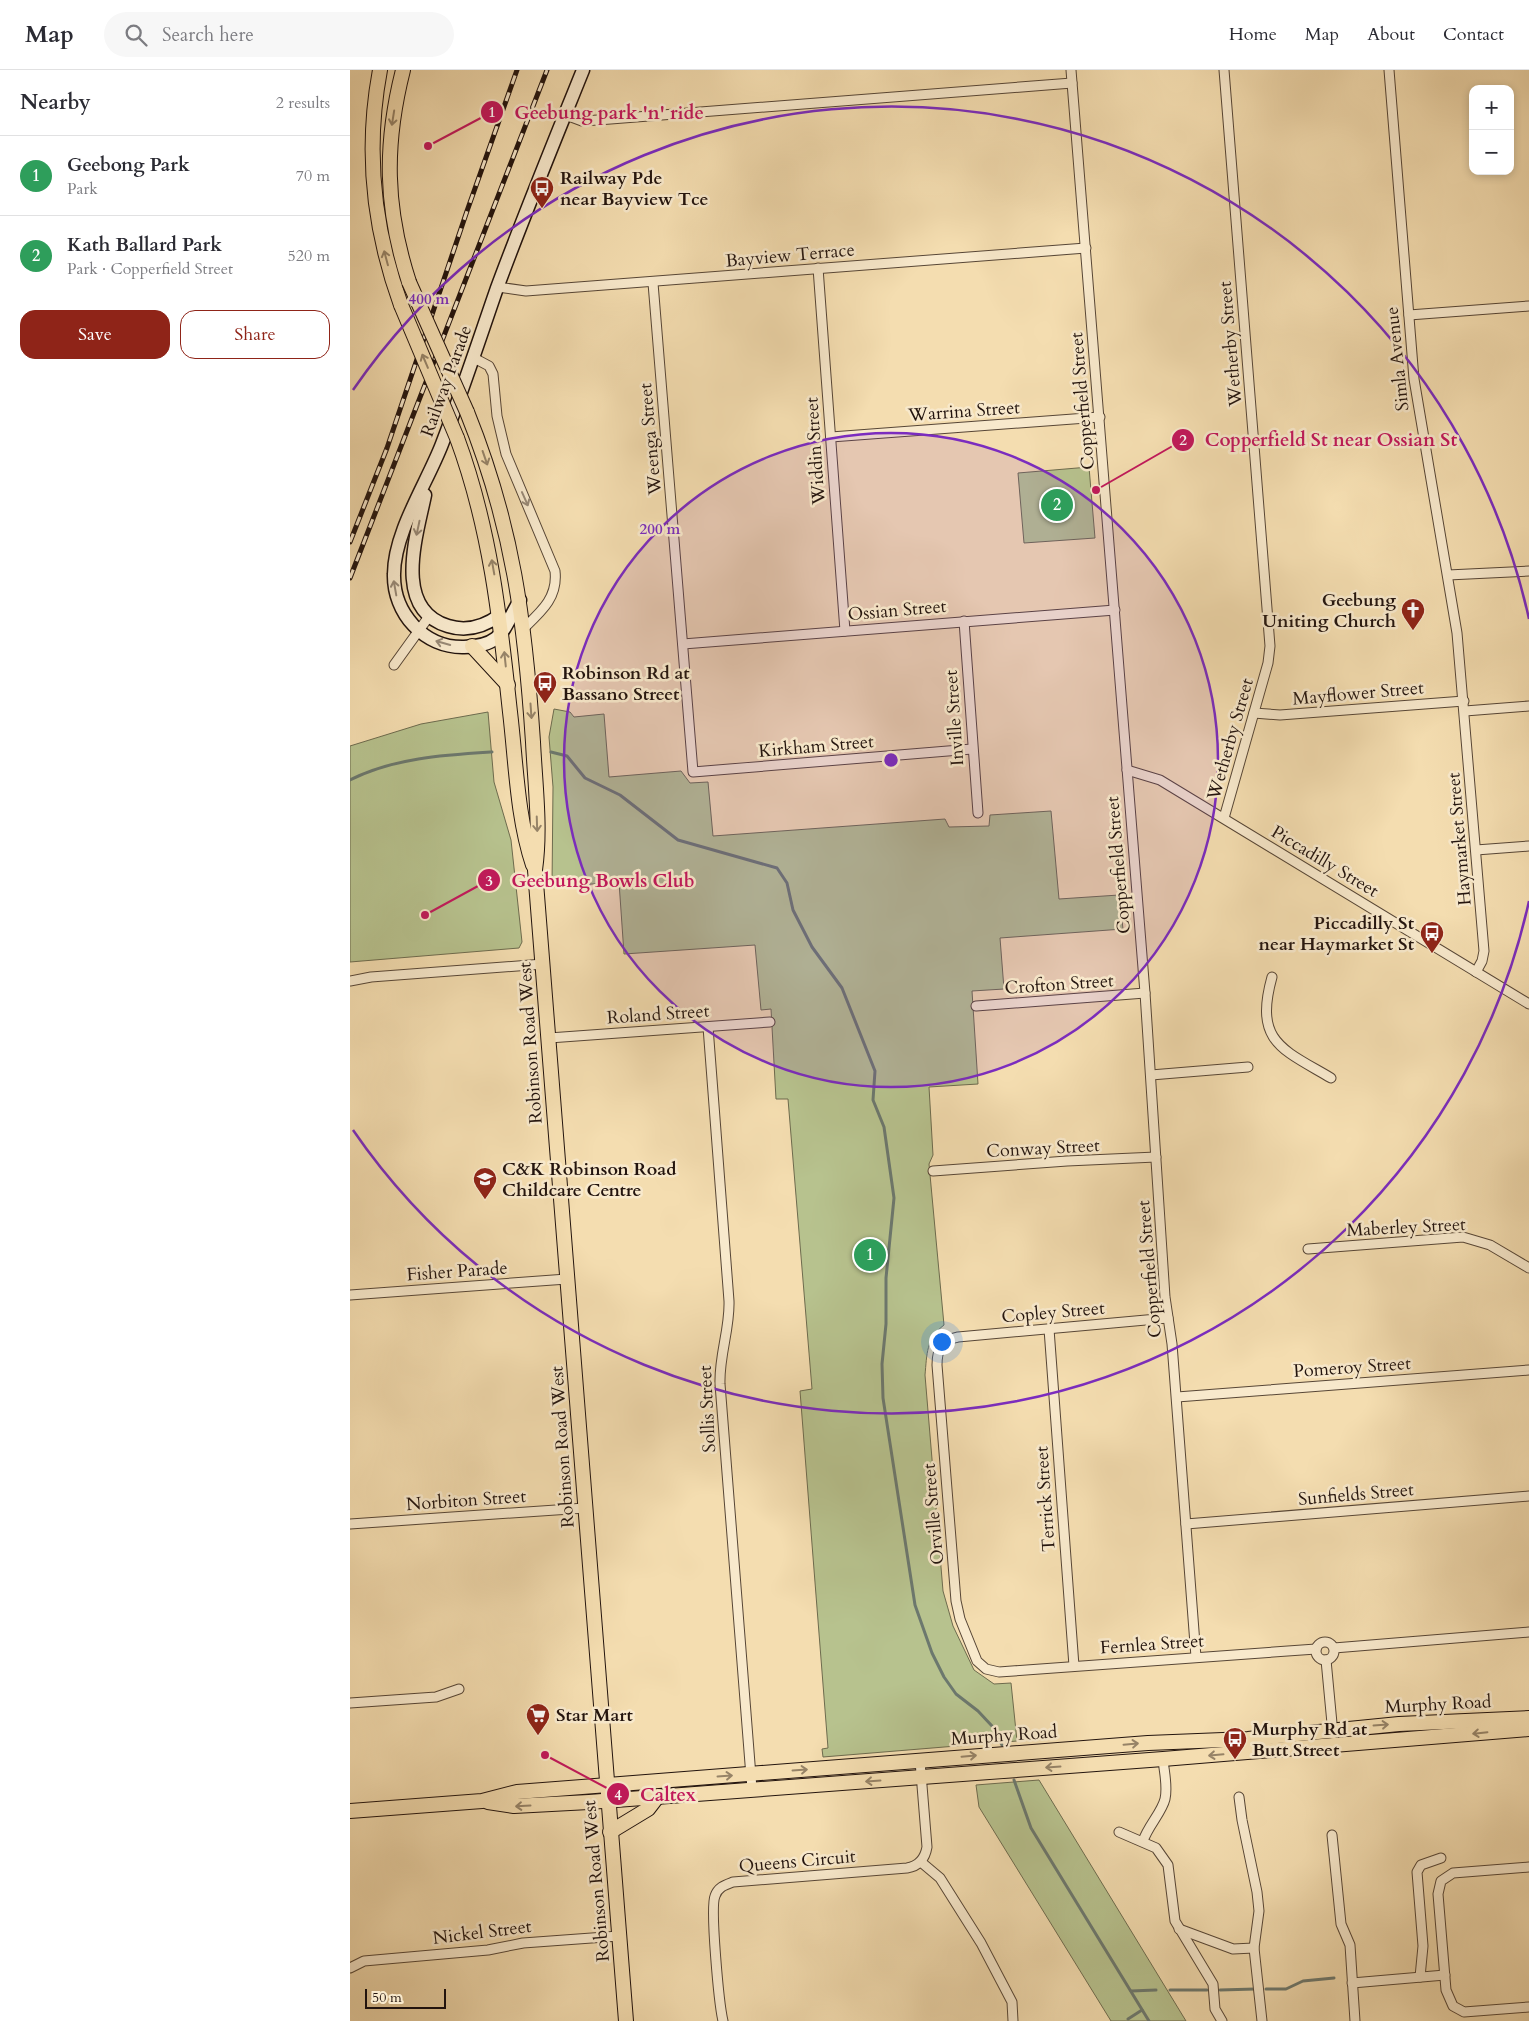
<!DOCTYPE html>
<meta charset="utf-8">
<style>
:root{--surface:#fff;--page:#f7f7f7;--text:#2b2b33;--muted:#7c7c81;--line:#e1e1e2;--accent:#8f2418}
body{margin:0;font-family:Cardo,serif;background:var(--page);color:var(--text)}
.controls{position:absolute;right:15px;top:15px;display:grid;overflow:hidden;border-radius:10px;box-shadow:0 2px 8px #0003}
.controls button{width:45px;height:45px;display:grid;place-items:center;padding:0;border:0;border-bottom:1px solid var(--line);background:var(--surface);color:var(--text);font:25px sans-serif}
.scale{position:absolute;left:15px;bottom:12px;width:81px;box-sizing:border-box;padding-left:5px;border:2px solid #23140e;border-top:0;font-size:14px;line-height:18px;white-space:nowrap;color:#23140e;-webkit-text-stroke:4px #f8e9cc;paint-order:stroke}
.you{position:absolute;left:591px;top:1271px;width:18px;height:18px;margin:-12px;border:4px solid #fff;border-radius:50%;background:#1a73e8;box-shadow:0 0 0 8px #1a73e833}
.badge{display:grid;place-items:center;width:32px;height:32px;border-radius:50%;background:var(--accent);color:#fff;font-size:16px;font-weight:700}
.pin{position:absolute;translate:-50% -50%;border:2px solid #fff;box-shadow:0 1px 5px #0006}
.list{margin:0;padding:0;list-style:none}
h2{display:flex;justify-content:space-between;align-items:center;height:65px;margin:0;padding:0 20px;font-size:21px}
h2 small{font-size:16px;font-weight:400;color:var(--muted)}
.list li{display:grid;grid-template-columns:32px 1fr auto;gap:15px;align-items:center;box-sizing:border-box;height:80px;padding:0 20px;border-top:1px solid var(--line)}
.list b{display:block;font-size:19px;white-space:nowrap}
.list p{margin:0;font-size:16px;white-space:nowrap;color:var(--muted)}
.list em{font-size:16px;font-style:normal;color:var(--muted)}
.actions{display:flex;gap:10px;padding:15px 20px}
.actions a{flex:1;padding:11px 0;border:1px solid var(--accent);border-radius:15px;text-align:center;font-size:18px;color:var(--accent)}
.actions .main{background:var(--accent);color:#fff}
.icon{flex:none;width:28px;height:28px;fill:none;stroke:currentColor;stroke-width:2;stroke-linecap:round;stroke-linejoin:round}
.map{position:relative;flex:none;width:1179px;height:1951px;overflow:hidden}
header{display:flex;align-items:center;gap:30px;box-sizing:border-box;height:70px;padding:0 25px;background:var(--surface);border-bottom:1px solid var(--line)}
header strong{font-size:24px}
nav{display:flex;gap:28px;margin-inline-start:auto;font-size:18px}
.search{width:350px;height:45px;background:var(--page);display:flex;align-items:center;gap:12px;box-sizing:border-box;padding:0 18px;border-radius:28px;color:var(--muted);font-size:19px}
main{display:flex}
aside{flex:1;background:var(--surface)}
.map>svg:first-child{display:block}
</style>
<header>
<strong>Map</strong>
<div class="search"><svg class="icon" aria-label="search" viewBox="0 0 24 24"><circle cx="10" cy="10" r="6"/><path d="M15 15l6 6"/></svg>Search here</div>
<nav><a>Home</a><a>Map</a><a>About</a><a>Contact</a></nav>
</header>
<main>
<aside>
<h2>Nearby<small>2 results</small></h2>
<ul class="list">
<li><span class="badge" style="background:#2e9e5b">1</span><div><b>Geebong Park</b><p>Park</p></div><em>70 m</em></li>
<li><span class="badge" style="background:#2e9e5b">2</span><div><b>Kath Ballard Park</b><p>Park · Copperfield Street</p></div><em>520 m</em></li>
</ul>
<div class="actions"><a class="main">Save</a><a>Share</a></div>
</aside>
<div class="map">
<svg width="1179" height="1951" viewBox="0 0 1179 1951">
<rect width="100%" height="100%" fill="#f4ddb0"/>
<filter id="stains"><feTurbulence type="fractalNoise" baseFrequency=".004" numOctaves="4"/><feColorMatrix values="0 0 0 0 .2 0 0 0 0 .09 0 0 0 0 .02 0 0 0 .5 -.17"/></filter>
<radialGradient id="worn" r=".72"><stop offset=".6" stop-color="#630" stop-opacity="0"/><stop offset="1" stop-color="#630" stop-opacity=".3"/></radialGradient>
<g fill="#b7c28e" stroke="#6d6b4e">
<polygon points="739,397 745,468 674,473 668,403"/>
<path d="M204 639 220 642 224 647 254 644 259 707 331 701 340 713 358 712 363 766 595 749 599 757 639 756 640 745 701 741 709 829 769 825 773 859 650 868 654 919 622 921 628 1014 579 1017 583 1085 579 1094 594 1255C576 1269 577 1284 575 1305L593 1521 603 1556 624 1600 644 1614 661 1613 667 1671 473 1687 472 1679 478 1678 450 1321 462 1319 438 1029H426L421 939 411 940 405 875 274 884 269 812 202 817 203 717 199 667Z"/>
<polygon points="138,642 144,712 161,770 172,872 169,878 0,892 0,676 71,654"/>
<polygon points="689,1710 836,1951 761,1951 629,1737 626,1715"/>
</g>
<g fill="none" stroke-linecap="round" stroke-linejoin="round">
<g stroke="#6c786e" stroke-width="3">
<polyline points="201,682 217,686 235,708 270,725 328,770 427,798 437,813 443,840 462,877 492,918 525,1001 523,1030 534,1057 544,1128 536,1208 536,1254 532,1294 533,1328 565,1535 582,1583 594,1607 606,1624 628,1641 642,1656 652,1675"/>
<path d="M0 710C43 688 94 685 142 682"/>
<polyline points="664,1710 681,1758 799,1951"/>
<polyline points="916,1919 936,1919 953,1911 984,1908"/>
<polyline points="820,1920 857,1920"/>
<polyline points="870,1920 905,1919"/>
<polyline points="781,1921 806,1920"/>
<polyline points="778,1949 792,1940"/>
</g>
<g stroke="#574636" stroke-width="11">
<g id="street">
<polyline points="721,0 795,923 815,1227 822,1274 846,1587"/>
<polyline points="1039,0 1064,309 1107,563 1134,881 1132,891 1126,902"/>
<polyline points="216,45 232,51 248,50 722,13"/>
<polyline points="468,198 495,561"/>
<polyline points="303,213 343,702 622,679"/>
<polyline points="148,217 176,221 736,178"/>
<polyline points="1059,245 1179,236"/>
<path d="M124 288 139 296 143 304 147 346 156 384 205 501C208 527 192 541 174 558"/>
<polyline points="481,367 750,347"/>
<polyline points="1098,505 1179,501"/>
<polyline points="614,551 628,743"/>
<polyline points="333,574 765,540"/>
<polyline points="44,595 80,545"/>
<polyline points="1115,641 1179,636"/>
<polyline points="904,643 930,645 1114,631"/>
<polyline points="777,700 810,710 1179,934"/>
<polyline points="874,748 918,593 920,576 874,0"/>
<polyline points="1126,780 1179,776"/>
<path d="M922 907C904 972 932 979 981 1008"/>
<polyline points="0,911 21,907 193,894"/>
<polyline points="626,936 795,923"/>
<path d="M358 957 379 1231C380 1259 369 1285 370 1314L402 1719"/>
<polyline points="199,968 420,952"/>
<polyline points="801,1005 898,997"/>
<polyline points="583,1101 717,1091 806,1087"/>
<polyline points="958,1179 1113,1167 1140,1175 1179,1198"/>
<polyline points="0,1225 217,1209"/>
<path d="M818 1248 608 1267C592 1270 587 1279 587 1295L606 1531 610 1549 627 1591 636 1599 649 1602 966 1579"/>
<polyline points="699,1259 724,1596"/>
<polyline points="827,1327 1179,1300"/>
<polyline points="0,1454 235,1438"/>
<polyline points="836,1454 1179,1426"/>
<circle cx="975" cy="1581" r="9"/>
<polyline points="984,1578 1179,1562"/>
<polyline points="976,1590 983,1664"/>
<polyline points="0,1633 86,1627 109,1619"/>
<polyline points="889,1727 892,1750 907,1822 909,1841 904,1878 912,1951"/>
<polyline points="769,1762 806,1778 818,1795 825,1851 863,1914 865,1939 872,1951"/>
<polyline points="982,1765 991,1854 1000,1875 1005,1951"/>
<path d="M793 1771C798 1756 812 1742 815 1729 818 1716 814 1702 813 1689"/>
<polyline points="571,1792 590,1808 631,1873 662,1932 663,1951"/>
<polyline points="1179,1797 1103,1803 1091,1811 1088,1824 1096,1920 1103,1936 1114,1942 1179,1937"/>
<polyline points="829,1859 883,1879 904,1878"/>
<polyline points="0,1898 14,1891 138,1880 173,1873 269,1866"/>
<polyline points="1070,1907 1073,1876 1067,1802 1071,1795 1091,1788"/>
<polyline points="1002,1913 1095,1905"/>
<path d="M373 1951C369 1934 360 1838 365 1826 368 1817 375 1815 383 1812L557 1798C569 1796 575 1789 577 1777L570 1691"/>
</g>
</g>
<g stroke="#23140e" stroke-width="15">
<g id="secondary">
<path d="M75 425C67 465 42 539 98 556 117 562 135 556 150 545"/>
<path d="M170 530C153 558 154 576 114 577 74 578 43 543 44 504 44 462 77 413 92 374 112 322 129 270 147 218 174 145 204 72 233 0"/>
</g>
</g>
<g stroke="#23140e" stroke-width="16">
<g id="primary">
<path d="M30 0C15 80 23 158 51 235"/>
<path d="M53 0C34 75 35 138 59 212"/>
<path d="M117 342C163 456 175 551 183 672 185 714 191 758 185 800L276 1951"/>
<path d="M107 368C140 457 150 548 160 642 166 692 167 747 183 795"/>
<polyline points="122,576 158,615"/>
<polyline points="138,1732 164,1736 239,1732 813,1689 1179,1659"/>
<polyline points="0,1741 132,1731 167,1722 232,1717 798,1673 898,1669 1049,1654 1179,1648"/>
<polyline points="260,1762 298,1739 308,1726"/>
</g>
</g>
<use href="#street" stroke="#f8e9cc" stroke-width="9"/>
<use href="#secondary" stroke="#f8e9cc" stroke-width="12"/>
<use href="#primary" stroke="#f4ddb0" stroke-width="14"/>
<g stroke="#23140e" stroke-width="5">
<g id="rail">
<polyline points="0,472 37,378 117,141 167,0"/>
<polyline points="0,508 197,0"/>
</g>
</g>
<use href="#rail" stroke="#f8e9cc" stroke-width="3" stroke-dasharray="9" stroke-linecap="butt"/>
<g stroke="#23140e" stroke-width="16" stroke-linecap="butt">
<g id="primary-bridge">
<polyline points="59,212 117,342"/>
<polyline points="51,235 107,368"/>
</g>
</g>
<use href="#primary-bridge" stroke="#f4ddb0" stroke-width="14"/>
</g>
<defs><path id="oneway-shaft" d="M-6 0H5M1.5-3L5.5 0L1.5 3" fill="none" stroke-width="1.6" stroke-linecap="round" stroke-linejoin="round" transform="scale(1.25)"/></defs>
<g stroke="#968367">
<use href="#oneway-shaft" transform="translate(43 48) rotate(99)"/>
<use href="#oneway-shaft" transform="translate(36 188) rotate(-105)"/>
<use href="#oneway-shaft" transform="translate(75 291) rotate(-113)"/>
<use href="#oneway-shaft" transform="translate(135 388) rotate(71)"/>
<use href="#oneway-shaft" transform="translate(143 497) rotate(-100)"/>
<use href="#oneway-shaft" transform="translate(155 589) rotate(-96)"/>
<use href="#oneway-shaft" transform="translate(181 641) rotate(86)"/>
<use href="#oneway-shaft" transform="translate(187 754) rotate(88)"/>
<use href="#oneway-shaft" transform="translate(1031 1655) rotate(-4)"/>
<use href="#oneway-shaft" transform="translate(1130 1663) rotate(174)"/>
<use href="#oneway-shaft" transform="translate(781 1674) rotate(-5)"/>
<use href="#oneway-shaft" transform="translate(866 1685) rotate(175)"/>
<use href="#oneway-shaft" transform="translate(619 1686) rotate(-5)"/>
<use href="#oneway-shaft" transform="translate(703 1697) rotate(176)"/>
<use href="#oneway-shaft" transform="translate(450 1700) rotate(-4)"/>
<use href="#oneway-shaft" transform="translate(375 1706) rotate(-4)"/>
<use href="#oneway-shaft" transform="translate(523 1711) rotate(176)"/>
<use href="#oneway-shaft" transform="translate(173 1736) rotate(177)"/>
</g>
<g stroke="#988976">
<use href="#oneway-shaft" transform="translate(175 429) rotate(66)"/>
<use href="#oneway-shaft" transform="translate(68 458) rotate(102)"/>
<use href="#oneway-shaft" transform="translate(45 518) rotate(-100)"/>
<use href="#oneway-shaft" transform="translate(93 573) rotate(-164)"/>
</g>
<circle cx="541" cy="690" r="327" fill="#7b2cbf" fill-opacity=".12"/>
<g fill="none" stroke="#7b2cbf" stroke-width="2.5">
<circle cx="541" cy="690" r="327"/>
<path d="M1179 831A653 653 0 0 1 3 1060M3 320A653 653 0 0 1 1179 549"/>
</g>
<defs>
<g id="bus-pin" transform="scale(1.25)"><path d="M0 17L-7.5 6A9.5 9.5 0 1 1 7.5 6Z" fill="#8f2418" stroke="#f8e9cc"/><path d="M-5-6H5V4H4V6H2V4H-2V6H-4V4H-5ZM-3.5-4V0h7V-4ZM-3.5 1.2v1.5H-2V1.2ZM2 1.2v1.5H3.5V1.2Z" fill="#fff"/></g>
<g id="church-pin" transform="scale(1.25)"><path d="M0 17L-7.5 6A9.5 9.5 0 1 1 7.5 6Z" fill="#8f2418" stroke="#f8e9cc"/><path d="M-1.2-6h2.4v3.5h3.3v2.4h-3.3V6h-2.4V-.1h-3.3v-2.4h3.3Z" fill="#fff"/></g>
<g id="school-pin" transform="scale(1.25)"><path d="M0 17L-7.5 6A9.5 9.5 0 1 1 7.5 6Z" fill="#8f2418" stroke="#f8e9cc"/><path d="M0-5L7-2L0 1L-7-2ZM-4 1L0 2.5L4 1V4Q0 6-4 4Z" fill="#fff"/></g>
<g id="supermarket-pin" transform="scale(1.25)"><path d="M0 17L-7.5 6A9.5 9.5 0 1 1 7.5 6Z" fill="#8f2418" stroke="#f8e9cc"/><path d="M-6-5.5h2.5l.6 2H6L4.5 2H-2.5L-4.4-4H-6ZM-1.5 3.2a1.3 1.3 0 1 0 .1 0ZM3 3.2a1.3 1.3 0 1 0 .1 0Z" fill="#fff"/></g>
</defs>
<g fill-rule="evenodd">
<use href="#bus-pin" x="192" y="118"/>
<use href="#church-pin" x="1063" y="540"/>
<use href="#bus-pin" x="195" y="613"/>
<use href="#bus-pin" x="1082" y="863"/>
<use href="#school-pin" x="135" y="1109"/>
<use href="#supermarket-pin" x="188" y="1645"/>
<use href="#bus-pin" x="885" y="1669"/>
</g>
<g text-anchor="middle" stroke-width="5" stroke-linejoin="round" paint-order="stroke">
<g font-size="18" font-weight="bold" fill="#23140e" stroke="#f8e9cc" text-anchor="start">
<text x="210" y="114">Railway Pde<tspan x="210" dy="21">near Bayview Tce</tspan></text>
<text x="1046" y="536" text-anchor="end">Geebung<tspan x="1046" dy="21">Uniting Church</tspan></text>
<text x="212" y="609">Robinson Rd at<tspan x="212" dy="21">Bassano Street</tspan></text>
<text x="1064" y="859" text-anchor="end">Piccadilly St<tspan x="1064" dy="21">near Haymarket St</tspan></text>
<text x="152" y="1105">C&amp;K Robinson Road<tspan x="152" dy="21">Childcare Centre</tspan></text>
<text x="206" y="1651">Star Mart</text>
<text x="902" y="1665">Murphy Rd at<tspan x="902" dy="21">Butt Street</tspan></text>
</g>
<g font-size="18" fill="#23140e" stroke="#f8e9cc">
<text transform="translate(440 185) rotate(-5)" y="6">Bayview Terrace</text>
<text transform="translate(880 274) rotate(-95)" y="6">Wetherby Street</text>
<text transform="translate(1047 289) rotate(-96)" y="6">Simla Avenue</text>
<text transform="translate(96 311) rotate(-70)" y="6">Railway Parade</text>
<text transform="translate(732 331) rotate(-95)" y="6">Copperfield Street</text>
<text transform="translate(614 341) rotate(-4)" y="6">Warrina Street</text>
<text transform="translate(300 369) rotate(-95)" y="6">Weenga Street</text>
<text transform="translate(465 381) rotate(-94)" y="6">Widdin Street</text>
<text transform="translate(547 540) rotate(-5)" y="6">Ossian Street</text>
<text transform="translate(1008 623) rotate(-5)" y="6">Mayflower Street</text>
<text transform="translate(604 648) rotate(-94)" y="6">Inville Street</text>
<text transform="translate(880 669) rotate(-74)" y="6">Wetherby Street</text>
<text transform="translate(466 676) rotate(-5)" y="6">Kirkham Street</text>
<text transform="translate(1109 769) rotate(-95)" y="6">Haymarket Street</text>
<text transform="translate(975 791) rotate(31)" y="6">Piccadilly Street</text>
<text transform="translate(768 795) rotate(-95)" y="6">Copperfield Street</text>
<text transform="translate(709 914) rotate(-4)" y="6">Crofton Street</text>
<text transform="translate(308 944) rotate(-4)" y="6">Roland Street</text>
<text transform="translate(180 973) rotate(-94)" y="6">Robinson Road West</text>
<text transform="translate(693 1078) rotate(-3)" y="6">Conway Street</text>
<text transform="translate(1056 1157) rotate(-3)" y="6">Maberley Street</text>
<text transform="translate(799 1199) rotate(-95)" y="6">Copperfield Street</text>
<text transform="translate(107 1201) rotate(-4)" y="6">Fisher Parade</text>
<text transform="translate(703 1242) rotate(-5)" y="6">Copley Street</text>
<text transform="translate(1002 1297) rotate(-4)" y="6">Pomeroy Street</text>
<text transform="translate(357 1339) rotate(-93)" y="6">Sollis Street</text>
<text transform="translate(212 1377) rotate(-94)" y="6">Robinson Road West</text>
<text transform="translate(1006 1424) rotate(-5)" y="6">Sunfields Street</text>
<text transform="translate(695 1429) rotate(-94)" y="6">Terrick Street</text>
<text transform="translate(116 1430) rotate(-4)" y="6">Norbiton Street</text>
<text transform="translate(583 1444) rotate(-95)" y="6">Orville Street</text>
<text transform="translate(802 1574) rotate(-4)" y="6">Fernlea Street</text>
<text transform="translate(1088 1634) rotate(-3)" y="6">Murphy Road</text>
<text transform="translate(654 1665) rotate(-4)" y="6">Murphy Road</text>
<text transform="translate(447 1791) rotate(-5)" y="6">Queens Circuit</text>
<text transform="translate(246 1811) rotate(-95)" y="6">Robinson Road West</text>
<text transform="translate(132 1862) rotate(-7)" y="6">Nickel Street</text>
</g>
</g>
<circle cx="541" cy="690" r="8" fill="#7b2cbf" stroke="#f8e9cc" stroke-width="2.5"/>
<g font-size="15" text-anchor="middle" font-weight="bold" fill="#7b2cbf" stroke="#f8e9cc" stroke-width="5" stroke-linejoin="round" paint-order="stroke">
<text x="79" y="234">400 m</text>
<text x="310" y="464">200 m</text>
</g>
<path fill="none" stroke="#c2185b" stroke-width="2" d="M78 76L142 42M746 420L833 370M75 845L139 810M195 1685L268 1724"/>
<g fill="#c2185b" stroke="#f8e9cc" stroke-width="2">
<circle cx="78" cy="76" r="5"/>
<circle cx="746" cy="420" r="5"/>
<circle cx="75" cy="845" r="5"/>
<circle cx="195" cy="1685" r="5"/>
<circle cx="142" cy="42" r="12"/>
<circle cx="833" cy="370" r="12"/>
<circle cx="139" cy="810" r="12"/>
<circle cx="268" cy="1724" r="12"/>
</g>
<g font-size="15" text-anchor="middle" font-weight="bold" fill="#fff">
<text x="142" y="47">1</text>
<text x="833" y="375">2</text>
<text x="139" y="816">3</text>
<text x="268" y="1730">4</text>
</g>
<g font-size="19" text-anchor="middle" font-weight="bold" fill="#c2185b" stroke="#f8e9cc" stroke-width="5" stroke-linejoin="round" paint-order="stroke">
<text x="259" y="49">Geebung park 'n' ride</text>
<text x="981" y="376">Copperfield St near Ossian St</text>
<text x="253" y="817">Geebung Bowls Club</text>
<text x="318" y="1731">Caltex</text>
</g>
<rect width="100%" height="100%" filter="url(#stains)"/>
<rect width="100%" height="100%" fill="url(#worn)"/>
</svg>
<div class="controls">
<button>+</button>
<button>−</button>
</div>
<div class="scale">50 m</div>
<div class="you"></div>
<div class="pin badge" style="left:520px;top:1185px;background:#2e9e5b">1</div>
<div class="pin badge" style="left:707px;top:435px;background:#2e9e5b">2</div>
</div>
</main>
